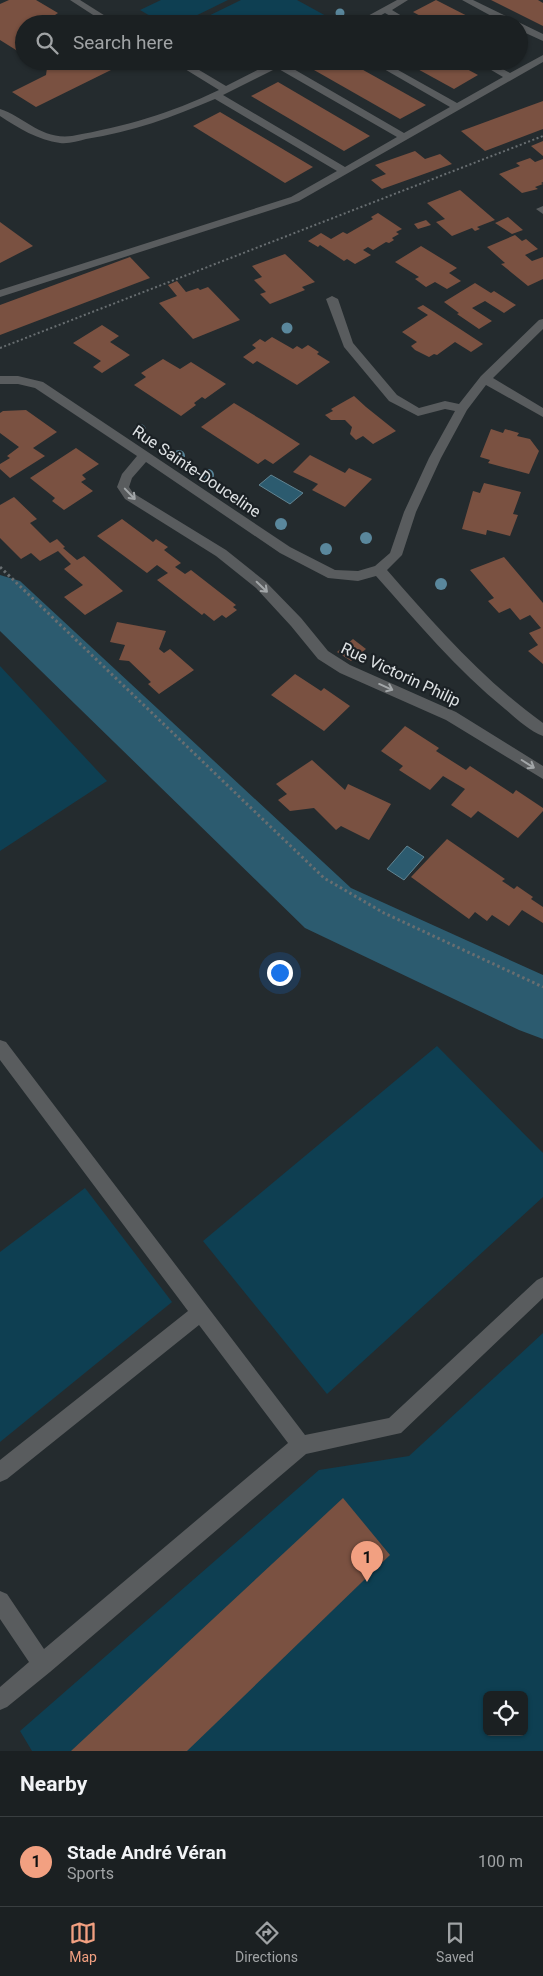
<!DOCTYPE html>
<meta charset="utf-8">
<style>
:root{--surface:#1b2022;--page:#282d2f;--text:#f1f3f6;--muted:#a0a3a5;--line:#393e40;--accent:#f2a081}
body{margin:0;font-family:Roboto,sans-serif;background:var(--page);color:var(--text)}
.controls{position:absolute;right:15px;bottom:15px;display:grid;overflow:hidden;border-radius:8px;box-shadow:0 1px 4px #0004}
.controls button{width:45px;height:45px;display:grid;place-items:center;padding:0;border:0;border-bottom:1px solid var(--line);background:var(--surface);color:var(--text);font:25px sans-serif}
.you{position:absolute;left:279px;top:972px;width:18px;height:18px;margin:-12px;border:4px solid #fff;border-radius:50%;background:#1a73e8;box-shadow:0 0 0 8px #1a73e833}
.badge{display:grid;place-items:center;width:32px;height:32px;border-radius:50%;background:var(--accent);color:#111;font-size:16px;font-weight:700}
.pin{position:absolute;translate:-50% -41px;filter:drop-shadow(0 1px 2px #0008)}
.pin::after{content:'';position:absolute;top:26px;width:18px;height:15px;background:inherit;clip-path:polygon(0 0,100% 0,50% 100%)}
.list{margin:0;padding:0;list-style:none}
h2{display:flex;justify-content:space-between;align-items:center;height:65px;margin:0;padding:0 20px;font-size:21px}
h2 small{font-size:16px;font-weight:400;color:var(--muted)}
.list li{display:grid;grid-template-columns:32px 1fr auto;gap:15px;align-items:center;box-sizing:border-box;height:90px;padding:0 20px;border-top:1px solid var(--line)}
.list b{display:block;font-size:19px;white-space:nowrap}
.list p{margin:0;font-size:16px;white-space:nowrap;color:var(--muted)}
.list em{font-size:16px;font-style:normal;color:var(--muted)}
.icon{flex:none;width:28px;height:28px;fill:none;stroke:currentColor;stroke-width:2;stroke-linecap:round;stroke-linejoin:round}
.map{position:relative;flex:none;width:543px;height:1751px;overflow:hidden}
.search{position:absolute;background:var(--surface);box-shadow:0 1px 4px #0004;left:15px;right:15px;top:15px;height:55px;display:flex;align-items:center;gap:12px;box-sizing:border-box;padding:0 18px;border-radius:28px;color:var(--muted);font-size:19px}
.sheet{height:155px;background:var(--surface)}
nav{display:flex;justify-content:space-around;align-items:center;box-sizing:border-box;height:70px;border-top:1px solid var(--line);background:var(--surface);font-size:14px;color:var(--muted)}
nav a{display:grid;justify-items:center;gap:2px}
nav .on{color:var(--accent)}
.map>svg:first-child{display:block}
</style>
<div class="map">
<svg width="543" height="1751" viewBox="0 0 543 1751">
<rect width="100%" height="100%" fill="#242b2e"/>
<g fill="#0e3f52" fill-rule="evenodd">
<polygon points="161,0 228,0 179,24 164,24 140,10"/>
<polygon points="241,0 297,0 328,17 315,24 192,24"/>
<polygon points="0,666 107,781 0,851"/>
<polygon points="437,1046 543,1153 543,1197 327,1394 203,1241"/>
<polygon points="85,1188 172,1302 0,1442 0,1252"/>
<path d="M543 1333V1751H32L20 1731 319 1470 409 1456ZM487 1695H524V1732H487Z"/>
</g>
<g fill="#2c5b6f" stroke="#618492">
<polygon points="271,475 303,493 290,504 259,485"/>
<polygon points="407,846 424,857 404,880 387,869"/>
</g>
<g fill="none" stroke-linecap="round" stroke-linejoin="round">
<polygon fill="#2c5b6f" fill-rule="evenodd" points="0,575 20,581 351,888 543,975 543,1039 519,1030 305,928 0,631"/>
</g>
<g fill="#7a5141">
<polygon points="9,0 36,0 58,13 55,15 70,24 24,24 24,55 0,40 0,4"/>
<polygon points="436,0 483,24 435,24 413,12"/>
<polygon points="491,0 538,0 543,3 543,26"/>
<polygon points="48,61 96,61 111,70 36,107 12,92 46,75"/>
<polygon points="317,61 347,61 426,105 400,119 307,66"/>
<polygon points="403,61 452,61 478,75 454,89"/>
<polygon points="278,82 370,136 344,151 251,96"/>
<polygon points="543,101 543,129 485,151 461,131"/>
<polygon points="220,112 313,167 285,183 193,126"/>
<polygon points="543,141 543,156 531,146"/>
<polygon points="415,151 425,159 440,154 452,164 382,189 371,180 386,174 375,165"/>
<polygon points="530,158 535,162 543,159 543,182 541,183 543,184 535,187 538,189 522,193 499,174 520,166 516,163"/>
<polygon points="460,190 495,220 477,227 480,229 475,231 472,228 452,236 436,222 445,219 427,203"/>
<polygon points="378,213 402,229 396,232 399,234 392,238 394,240 389,243 386,242 373,250 368,247 363,250 371,255 355,264 347,259 344,261 320,245 318,247 308,241 321,233 331,239 343,232 347,234 373,219 371,217"/>
<polygon points="508,217 516,224 523,230 512,234 495,223"/>
<polygon points="426,220 431,225 418,229 414,224"/>
<polygon points="0,222 33,246 0,263"/>
<polygon points="515,235 522,241 526,239 538,249 525,255 532,261 543,257 543,279 528,286 501,264 505,263 487,247"/>
<polygon points="421,246 457,268 449,273 461,281 447,289 435,282 426,287 415,279 419,277 395,262"/>
<polygon points="285,254 315,282 302,287 305,290 270,304 260,294 266,292 254,280 262,277 252,266"/>
<polygon points="130,257 150,278 0,335 0,305"/>
<polygon points="177,281 186,292 198,288 200,290 208,287 240,320 193,339 159,303 177,296 168,285"/>
<polygon points="475,283 491,293 494,291 516,305 504,313 485,301 472,308 492,321 479,329 457,314 459,313 444,302"/>
<polygon points="423,305 434,312 483,344 471,352 455,342 437,355 434,354 429,357 415,350 411,346 417,342 402,332 428,315 417,308"/>
<polygon points="102,325 119,336 110,342 130,355 102,373 93,367 101,361 73,343"/>
<polygon points="272,337 293,349 297,346 302,349 308,345 319,352 317,354 330,362 297,385 257,361 253,364 243,357 256,348 252,345 260,339 265,342"/>
<polygon points="163,359 180,369 191,362 226,384 205,399 202,397 194,403 196,405 181,416 134,385 146,377 141,373"/>
<polygon points="354,396 366,407 396,431 373,444 363,436 356,440 350,434 352,427 345,420 331,420 325,415 333,411 331,409"/>
<polygon points="234,403 262,420 300,444 273,464 265,459 258,464 201,427"/>
<polygon points="26,410 57,432 33,448 45,456 10,478 0,469 0,464 10,458 7,456 19,447 0,433 0,413 3,411"/>
<polygon points="491,429 503,433 505,429 519,433 517,436 530,439 539,451 529,474 488,463 490,460 480,457"/>
<polygon points="76,448 99,464 82,475 86,479 81,482 93,491 64,510 52,501 55,498 30,478"/>
<polygon points="310,455 345,473 349,468 372,479 345,507 312,490 318,484 293,472"/>
<polygon points="484,483 521,492 513,514 518,515 510,536 487,530 486,535 462,529 473,491 480,493"/>
<polygon points="14,497 37,519 30,523 50,543 57,539 65,547 63,548 77,560 84,556 123,591 85,615 64,597 83,585 64,569 71,564 58,551 40,561 31,553 21,559 0,538 0,505"/>
<polygon points="122,519 153,542 156,539 168,547 164,550 181,563 175,567 185,574 191,570 236,605 233,607 237,610 226,618 222,615 214,621 204,613 202,615 157,580 168,573 157,565 147,573 97,536"/>
<polygon points="504,557 543,603 543,664 528,651 538,645 529,633 541,628 530,615 520,620 510,608 499,613 488,601 494,598 470,570"/>
<polygon points="117,622 166,631 159,649 164,653 170,649 194,670 159,694 148,684 151,682 129,661 119,660 125,645 110,642"/>
<polygon points="353,639 366,649 351,661 337,652"/>
<polygon points="295,674 321,691 324,688 350,706 324,731 271,695"/>
<polygon points="405,726 439,748 436,751 466,770 470,766 513,794 516,790 543,808 543,811 518,838 478,811 471,818 451,805 465,789 443,776 430,790 399,770 403,766 381,751"/>
<polygon points="312,760 345,790 348,784 391,804 369,840 341,826 336,830 314,808 290,811 278,800 287,794 276,784"/>
<polygon points="447,839 505,879 502,881 514,889 517,886 533,897 531,899 543,907 543,923 522,910 509,926 492,915 487,921 475,912 469,919 411,877"/>
<polygon points="343,1498 390,1555 187,1751 71,1751"/>
</g>
<g fill="none" stroke-linecap="round" stroke-linejoin="round">
<polyline stroke="#686e71" stroke-width="2" stroke-dasharray="2 2.5" stroke-linecap="butt" points="0,348 543,136"/>
<polyline stroke="#686e71" stroke-width="3" stroke-dasharray="2.5 3" stroke-linecap="butt" points="0,567 324,878 384,913 543,987"/>
<g fill="#595c5e" fill-rule="evenodd">
<polygon points="70,0 80,0 118,24 107,24"/>
<polygon points="397,0 408,0 392,10 415,24 404,24 385,13 365,24 353,24"/>
<polygon points="462,0 473,0 543,34 543,41 519,30 519,24 506,24"/>
<path d="M543 55V62L299 201 0 297V290L291 197 337 171 215 99C173 117 132 132 86 139 78 141 69 144 60 143 38 140 18 128 0 116V109C25 117 41 140 72 136 126 126 169 114 219 90L172 61H184L226 86 275 61H288L285 64 404 133 450 107 370 61H382L457 103 503 77 476 61H488L510 73ZM277 68 397 137 345 167 223 95Z"/>
<polygon points="0,1040 6,1042 305,1435 389,1418 537,1280 543,1277 543,1298 401,1433 306,1454 50,1672 7,1707 0,1710 0,1687 29,1662 0,1619 0,1591 7,1594 44,1649 288,1443 199,1325 7,1479 0,1482 0,1460 188,1311 0,1060"/>
</g>
<g fill="#595c5e" fill-rule="evenodd">
<polygon points="543,206 543,214 536,209"/>
<path d="M332 296 338 299 353 343 397 395 419 408 445 401 459 404 481 376 539 320 543 319V329L493 378 543 408V417L486 385 467 410 441 458 416 512 402 555 387 570C435 625 483 680 543 723V736C529 731 516 718 505 709 457 670 417 622 376 576L358 581 328 578 280 553 146 462 132 478 129 487 133 493 226 550 266 582 301 618 328 651 350 665 456 712 543 766V779L446 720 340 673 318 659 291 626 256 588 216 556 125 499 117 487 122 474 137 456 35 388 18 384H0V376H18L43 382 290 547 335 570 358 571 375 566 390 553 404 512 429 458 455 411 445 409 418 416 389 401 344 347 326 299Z"/>
</g>
</g>
<g fill="#5a879c">
<circle cx="340" cy="13" r="4.5"/>
<circle cx="287" cy="328" r="5.5"/>
<circle cx="140" cy="430" r="6"/>
<circle cx="179" cy="456" r="6"/>
<circle cx="208" cy="475" r="6"/>
<circle cx="281" cy="524" r="6"/>
<circle cx="366" cy="538" r="6"/>
<circle cx="326" cy="549" r="6"/>
<circle cx="441" cy="584" r="6"/>
</g>
<defs><path id="oneway-shaft" d="M-6 0H5M1.5-3L5.5 0L1.5 3" fill="none" stroke-width="1.6" stroke-linecap="round" stroke-linejoin="round" transform="scale(1.25)"/></defs>
<g stroke="#a2a6a8">
<use href="#oneway-shaft" transform="translate(130 494) rotate(46)"/>
<use href="#oneway-shaft" transform="translate(262 587) rotate(44)"/>
<use href="#oneway-shaft" transform="translate(386 687) rotate(24)"/>
<use href="#oneway-shaft" transform="translate(528 764) rotate(32)"/>
</g>
<g text-anchor="middle" stroke-width="4.5" stroke-linejoin="round" paint-order="stroke">
<g font-size="16" fill="#dee2e4" stroke="#1b2125">
<text transform="translate(197 471) rotate(34)" y="6">Rue Sainte-Douceline</text>
<text transform="translate(401 674) rotate(25)" y="6">Rue Victorin Philip</text>
</g>
</g>
</svg>
<div class="controls">
<button><svg class="icon" aria-label="locate" viewBox="0 0 24 24"><circle cx="12" cy="12" r="6"/><path d="M12 2v4M12 18v4M2 12h4M18 12h4"/></svg></button>
</div>
<div class="you"></div>
<div class="pin badge" style="left:367px;top:1582px">1</div>
<div class="search"><svg class="icon" aria-label="search" viewBox="0 0 24 24"><circle cx="10" cy="10" r="6"/><path d="M15 15l6 6"/></svg>Search here</div>
</div>
<section class="sheet">
<h2>Nearby<small></small></h2>
<ul class="list">
<li><span class="badge">1</span><div><b>Stade André Véran</b><p>Sports</p></div><em>100 m</em></li>
</ul>
</section>
<nav>
<a class="on"><svg class="icon" aria-label="map" viewBox="0 0 24 24"><path d="M3 6l6-2 6 2 6-2v14l-6 2-6-2-6 2zM9 4v14M15 6v14"/></svg>Map</a>
<a><svg class="icon" aria-label="directions" viewBox="0 0 24 24"><path d="M12 3l9 9-9 9-9-9zM9 14v-3h6M13 9l2 2-2 2"/></svg>Directions</a>
<a><svg class="icon" aria-label="saved" viewBox="0 0 24 24"><path d="M7 4h10v16l-5-4-5 4z"/></svg>Saved</a>
</nav>
